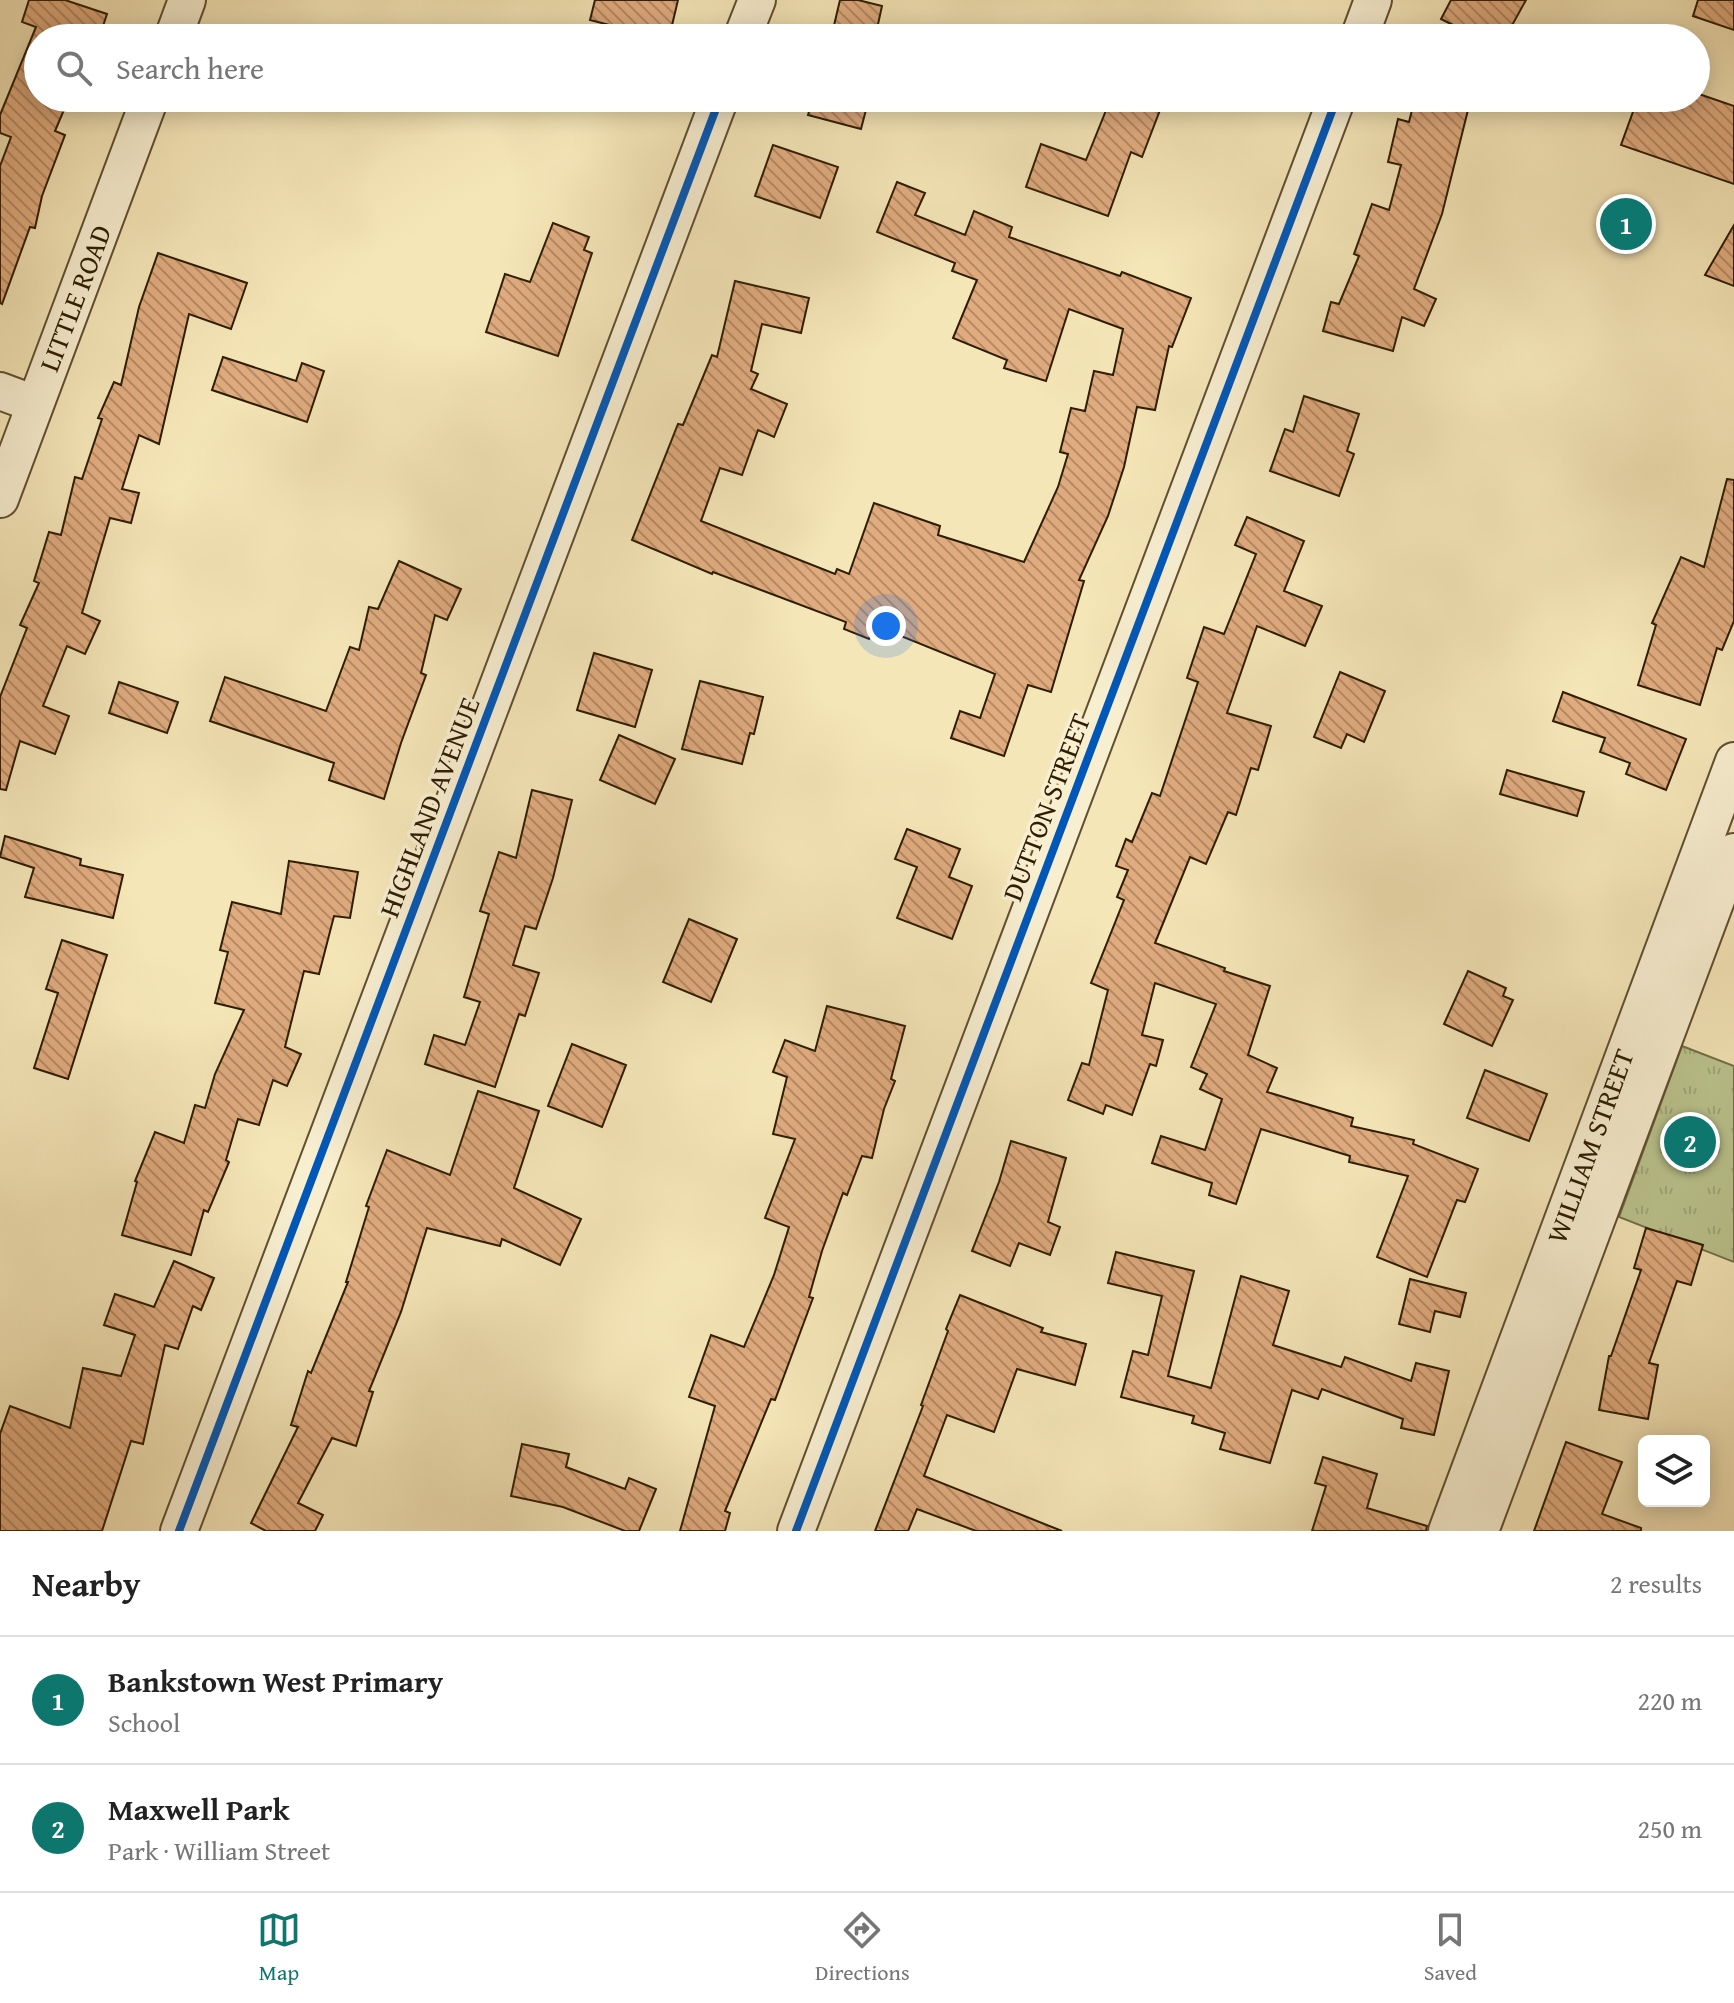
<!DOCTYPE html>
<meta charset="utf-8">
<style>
:root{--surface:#fff;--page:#f6f6f6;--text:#222;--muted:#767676;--line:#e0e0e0;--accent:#0f766e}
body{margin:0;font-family:"Gentium Book Plus",serif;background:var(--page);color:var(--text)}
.controls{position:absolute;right:24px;bottom:24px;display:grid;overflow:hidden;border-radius:12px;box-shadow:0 4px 20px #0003}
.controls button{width:72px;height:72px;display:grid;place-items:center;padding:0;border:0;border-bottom:2px solid var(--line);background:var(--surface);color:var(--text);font:40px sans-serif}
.you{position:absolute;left:886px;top:626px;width:28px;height:28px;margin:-20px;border:6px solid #fff;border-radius:50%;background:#1a73e8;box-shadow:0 0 0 12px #1a73e833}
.badge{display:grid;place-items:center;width:52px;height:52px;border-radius:50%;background:var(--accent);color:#fff;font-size:26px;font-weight:700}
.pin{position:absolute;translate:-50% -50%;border:4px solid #fff;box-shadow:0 2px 8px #0006}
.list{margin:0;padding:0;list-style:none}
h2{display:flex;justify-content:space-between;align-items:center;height:104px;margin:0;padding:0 32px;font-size:34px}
h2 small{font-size:26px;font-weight:400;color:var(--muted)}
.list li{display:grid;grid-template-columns:52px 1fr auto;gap:24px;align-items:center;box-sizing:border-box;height:128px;padding:0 32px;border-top:2px solid var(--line)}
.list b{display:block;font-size:30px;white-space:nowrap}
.list p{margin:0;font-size:26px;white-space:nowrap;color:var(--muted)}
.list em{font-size:26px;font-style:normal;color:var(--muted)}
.icon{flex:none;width:44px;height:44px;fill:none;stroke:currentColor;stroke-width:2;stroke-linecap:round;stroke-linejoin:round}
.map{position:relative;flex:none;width:1734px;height:1531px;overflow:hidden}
.search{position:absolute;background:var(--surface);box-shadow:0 4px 20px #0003;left:24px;right:24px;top:24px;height:88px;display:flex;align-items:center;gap:20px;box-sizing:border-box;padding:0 28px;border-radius:44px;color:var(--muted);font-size:30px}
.sheet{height:360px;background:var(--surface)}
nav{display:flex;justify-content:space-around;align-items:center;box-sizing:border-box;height:112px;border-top:2px solid var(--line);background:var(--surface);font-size:22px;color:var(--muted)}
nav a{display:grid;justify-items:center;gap:4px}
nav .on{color:var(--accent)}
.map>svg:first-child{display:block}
</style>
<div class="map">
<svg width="1734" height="1531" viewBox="0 0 1734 1531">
<defs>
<pattern id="grass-tufts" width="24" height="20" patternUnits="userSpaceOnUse" patternTransform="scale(2)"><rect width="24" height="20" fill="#bbc58f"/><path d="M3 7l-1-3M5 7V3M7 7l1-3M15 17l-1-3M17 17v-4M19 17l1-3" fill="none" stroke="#a1a97a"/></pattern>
<pattern id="building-back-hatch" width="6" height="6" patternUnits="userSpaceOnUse" patternTransform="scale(2)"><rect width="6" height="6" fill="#e0ac7f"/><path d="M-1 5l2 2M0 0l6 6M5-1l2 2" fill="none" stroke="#b68b66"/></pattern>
</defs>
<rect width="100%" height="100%" fill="#f5e6b8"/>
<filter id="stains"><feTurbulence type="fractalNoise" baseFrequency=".0025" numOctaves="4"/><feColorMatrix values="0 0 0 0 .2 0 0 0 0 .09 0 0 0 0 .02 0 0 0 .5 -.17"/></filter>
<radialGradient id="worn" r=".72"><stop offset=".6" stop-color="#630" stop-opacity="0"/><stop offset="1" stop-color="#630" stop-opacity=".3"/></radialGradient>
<polygon fill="url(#grass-tufts)" stroke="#747149" stroke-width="2" points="1682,1046 1734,1066 1734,1262 1619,1217"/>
<g fill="url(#building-back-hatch)" stroke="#2e1d03" stroke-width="2">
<polygon points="29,0 65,0 107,14 99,38 38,38 38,98 69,98 55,131 65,135 42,196 35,228 30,227 2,304 0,303 0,166 11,137 0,133 0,115 36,27 22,22"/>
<polygon points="595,0 678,0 669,38 623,38 625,29 590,20"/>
<polygon points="840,0 858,0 882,6 875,38 831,38"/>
<polygon points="1451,0 1526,0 1505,38 1446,38 1453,25 1441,19"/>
<polygon points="1698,0 1734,0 1734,30 1693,16"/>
<polygon points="1696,93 1734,106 1734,184 1621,145 1638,98 1696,98"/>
<polygon points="813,98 869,98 861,129 808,115"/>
<polygon points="1111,98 1131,98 1160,110 1142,157 1131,152 1108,216 1026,187 1041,144 1086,160"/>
<polygon points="1415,98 1471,98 1442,214 1414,289 1436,299 1424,326 1402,317 1393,351 1323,331 1331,302 1339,304 1359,256 1354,254 1372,204 1389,210 1401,165 1388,162 1398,119 1409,122"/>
<polygon points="773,145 838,167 820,218 755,196"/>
<polygon points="897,182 925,193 915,215 965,235 974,211 1012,227 1009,237 1120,276 1122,272 1191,298 1172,347 1169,346 1155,410 1137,407 1124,467 1108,516 1079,580 1084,581 1051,692 1028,685 1004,756 951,738 960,711 980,718 995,674 874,625 869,639 844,629 846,622 713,572 712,574 632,540 678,424 683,425 712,355 717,357 735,281 809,298 801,333 762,324 751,371 758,374 751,389 787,404 774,437 758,430 742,475 720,468 701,521 835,574 837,569 849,574 874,503 940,526 938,535 1024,562 1058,487 1068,454 1060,452 1071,408 1085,411 1094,371 1113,375 1123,329 1069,309 1046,381 1004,368 1007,360 953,338 977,280 952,271 955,263 877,232"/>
<polygon points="553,223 589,237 584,250 592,253 558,356 486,332 505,274 530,282"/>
<polygon points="1734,225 1734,286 1705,275"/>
<polygon points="158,253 247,283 231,329 189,314 159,444 139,435 122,489 139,493 131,523 110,518 82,613 100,621 85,654 67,646 43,706 69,716 55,754 20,741 6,790 0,789 0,697 27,628 20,625 39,583 34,581 49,532 61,535 75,477 82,479 102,419 98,418 114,382 121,385 139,307"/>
<polygon points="223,357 296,381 302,363 324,371 307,422 212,390"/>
<polygon points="1304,396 1359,414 1347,451 1354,454 1339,496 1270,471 1285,429 1293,432"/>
<polygon points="1727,479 1734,480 1734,621 1722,650 1717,648 1700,705 1638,685 1656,625 1652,623 1681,557 1704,567"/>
<polygon points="1247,517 1304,541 1284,591 1322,606 1305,646 1257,626 1227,713 1271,726 1258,770 1251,768 1236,815 1228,812 1206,864 1190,857 1155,943 1225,968 1224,971 1270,986 1248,1055 1277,1068 1267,1092 1353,1118 1351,1126 1414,1140 1413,1144 1478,1169 1465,1202 1457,1200 1427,1277 1377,1257 1408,1176 1349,1162 1350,1156 1261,1129 1236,1204 1209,1195 1212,1183 1152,1163 1161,1136 1205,1150 1222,1099 1200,1089 1207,1074 1191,1067 1216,1004 1155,983 1142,1035 1163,1040 1156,1066 1150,1064 1132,1115 1106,1105 1103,1114 1068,1100 1082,1063 1089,1065 1108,990 1091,983 1124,900 1117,897 1128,870 1116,866 1126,839 1132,842 1152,793 1160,796 1198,682 1187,678 1204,627 1224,634 1256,554 1235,545"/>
<polygon points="399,561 461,589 447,620 435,615 421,673 426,675 401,743 384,799 329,780 334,763 210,721 225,677 326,711 350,647 359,650 369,607 378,609"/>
<polygon points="594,653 652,670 635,727 577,710"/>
<polygon points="1340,672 1385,691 1364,742 1347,734 1341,748 1314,737"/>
<polygon points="700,681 763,697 754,734 750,733 742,764 682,749"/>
<polygon points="119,682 178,702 167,733 109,713"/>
<polygon points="1563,692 1686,739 1666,790 1626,774 1630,763 1600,752 1605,738 1553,721"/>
<polygon points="619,735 675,759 655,804 600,780"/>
<polygon points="1507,770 1584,792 1577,816 1500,794"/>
<polygon points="532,790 572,800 553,878 536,929 525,926 513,965 539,973 525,1016 519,1014 495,1087 425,1064 434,1035 465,1045 480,1002 464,997 489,914 480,911 499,852 516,858"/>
<polygon points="907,829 960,849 949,877 972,886 952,939 897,918 917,867 895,859"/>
<polygon points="5,836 81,859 80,865 123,875 113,918 25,897 34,868 0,857"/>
<polygon points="289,861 358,872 350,918 334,916 319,974 304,971 285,1047 301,1054 287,1086 273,1080 259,1125 238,1119 226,1160 229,1162 208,1212 204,1210 191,1255 122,1235 137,1182 135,1181 155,1132 184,1143 195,1105 205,1108 215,1074 244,1010 215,1003 228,952 220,950 232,902 281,914"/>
<polygon points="689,919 737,939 711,1002 663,982"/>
<polygon points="62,940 107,955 68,1079 34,1068 58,993 46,989"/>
<polygon points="1468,971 1506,988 1503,996 1513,1000 1492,1046 1444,1024"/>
<polygon points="827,1006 905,1026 891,1079 895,1081 884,1109 872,1158 862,1156 847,1195 843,1193 822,1251 809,1297 813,1298 775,1400 771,1399 725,1511 730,1513 725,1531 680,1531 715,1406 689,1397 711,1335 744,1347 774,1275 789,1227 765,1218 795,1139 773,1134 787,1077 773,1072 785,1040 815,1051"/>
<polygon points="572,1044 626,1065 602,1127 548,1106"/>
<polygon points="1485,1070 1547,1094 1529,1141 1467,1118"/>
<polygon points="478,1091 539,1111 514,1188 581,1219 560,1265 502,1239 500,1246 427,1228 401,1312 369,1391 373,1392 356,1446 332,1438 298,1503 323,1515 315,1531 266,1531 251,1523 298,1427 291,1425 308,1371 311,1373 348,1282 346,1282 369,1207 366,1206 387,1150 450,1175"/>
<polygon points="1011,1141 1066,1158 1048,1222 1060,1227 1050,1255 1019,1243 1010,1266 972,1251 999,1182"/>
<polygon points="1646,1228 1703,1245 1691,1285 1677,1281 1649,1363 1658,1365 1648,1419 1599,1410 1609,1356 1611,1356 1641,1270 1634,1268"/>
<polygon points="1116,1252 1194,1271 1168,1376 1211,1388 1241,1276 1289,1291 1273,1345 1341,1367 1345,1357 1411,1381 1416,1363 1449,1371 1434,1435 1401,1428 1403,1419 1322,1389 1318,1399 1292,1390 1270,1463 1220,1449 1225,1433 1192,1423 1194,1416 1121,1397 1133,1351 1148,1355 1162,1296 1108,1283"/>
<polygon points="174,1261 214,1278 201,1310 193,1306 178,1349 165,1345 143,1444 131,1441 102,1531 0,1531 0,1434 10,1406 70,1428 83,1368 121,1376 135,1335 104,1325 115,1294 154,1307"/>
<polygon points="1410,1279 1466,1293 1460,1317 1435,1311 1430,1332 1399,1324"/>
<polygon points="960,1295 1043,1328 1041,1332 1086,1344 1075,1385 1017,1369 994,1432 947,1415 924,1476 1062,1531 976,1531 917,1509 908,1531 875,1531 923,1406 921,1405 948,1331 946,1329"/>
<polygon points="1566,1442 1622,1462 1602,1514 1641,1528 1641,1531 1534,1531"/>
<polygon points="522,1444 569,1454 566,1467 625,1489 629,1478 656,1489 639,1531 625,1531 563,1507 511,1496"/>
<polygon points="1323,1457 1377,1474 1367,1508 1427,1526 1426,1531 1312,1531 1326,1486 1315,1483"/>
</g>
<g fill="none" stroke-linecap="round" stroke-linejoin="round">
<g stroke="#604f30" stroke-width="40">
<g id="minor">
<polyline points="173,38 187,0"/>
<polyline points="742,38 757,0"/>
<polyline points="1359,38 1373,0"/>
<polyline points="0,391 35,404"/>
<polyline points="0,499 150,98"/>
<polyline points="179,1531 720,98"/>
<polyline points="796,1531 1337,98"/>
<polyline points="1447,1531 1734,761"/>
<polyline points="1480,1531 1734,852"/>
</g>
</g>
<use href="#minor" stroke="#f8efd1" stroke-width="36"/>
<g stroke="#f8efd1" stroke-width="13">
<g id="cycleway">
<polyline points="179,1531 720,98"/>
<polyline points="796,1531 1337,98"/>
</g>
</g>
<use href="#cycleway" stroke="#0057b8" stroke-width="8"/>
</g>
<g text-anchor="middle" stroke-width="7" stroke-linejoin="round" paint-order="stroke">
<g font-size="28" fill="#2e1d03" stroke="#f8efd1">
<text transform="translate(75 298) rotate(-69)" y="10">LITTLE ROAD</text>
<text transform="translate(429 807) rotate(-69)" y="10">HIGHLAND AVENUE</text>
<text transform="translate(1046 807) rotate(-69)" y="10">DUTTON STREET</text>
<text transform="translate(1590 1146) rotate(-70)" y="10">WILLIAM STREET</text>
</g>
</g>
<rect width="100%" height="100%" filter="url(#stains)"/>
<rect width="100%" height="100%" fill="url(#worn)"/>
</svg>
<div class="controls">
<button><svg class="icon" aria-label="layers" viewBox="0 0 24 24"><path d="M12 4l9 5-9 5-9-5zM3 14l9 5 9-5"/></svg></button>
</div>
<div class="you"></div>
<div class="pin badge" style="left:1626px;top:224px">1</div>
<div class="pin badge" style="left:1690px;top:1142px">2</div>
<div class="search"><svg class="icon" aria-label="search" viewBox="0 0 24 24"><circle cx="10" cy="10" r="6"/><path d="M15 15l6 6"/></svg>Search here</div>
</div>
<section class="sheet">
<h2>Nearby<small>2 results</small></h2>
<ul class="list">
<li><span class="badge">1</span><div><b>Bankstown West Primary</b><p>School</p></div><em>220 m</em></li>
<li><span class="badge">2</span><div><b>Maxwell Park</b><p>Park · William Street</p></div><em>250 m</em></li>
</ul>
</section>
<nav>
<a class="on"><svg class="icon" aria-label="map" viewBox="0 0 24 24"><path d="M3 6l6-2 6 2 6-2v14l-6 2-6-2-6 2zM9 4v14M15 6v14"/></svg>Map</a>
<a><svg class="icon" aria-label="directions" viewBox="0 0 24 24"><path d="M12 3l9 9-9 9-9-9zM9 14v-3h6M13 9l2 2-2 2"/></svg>Directions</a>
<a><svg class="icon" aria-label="saved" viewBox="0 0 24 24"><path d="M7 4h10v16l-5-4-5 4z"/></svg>Saved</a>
</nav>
